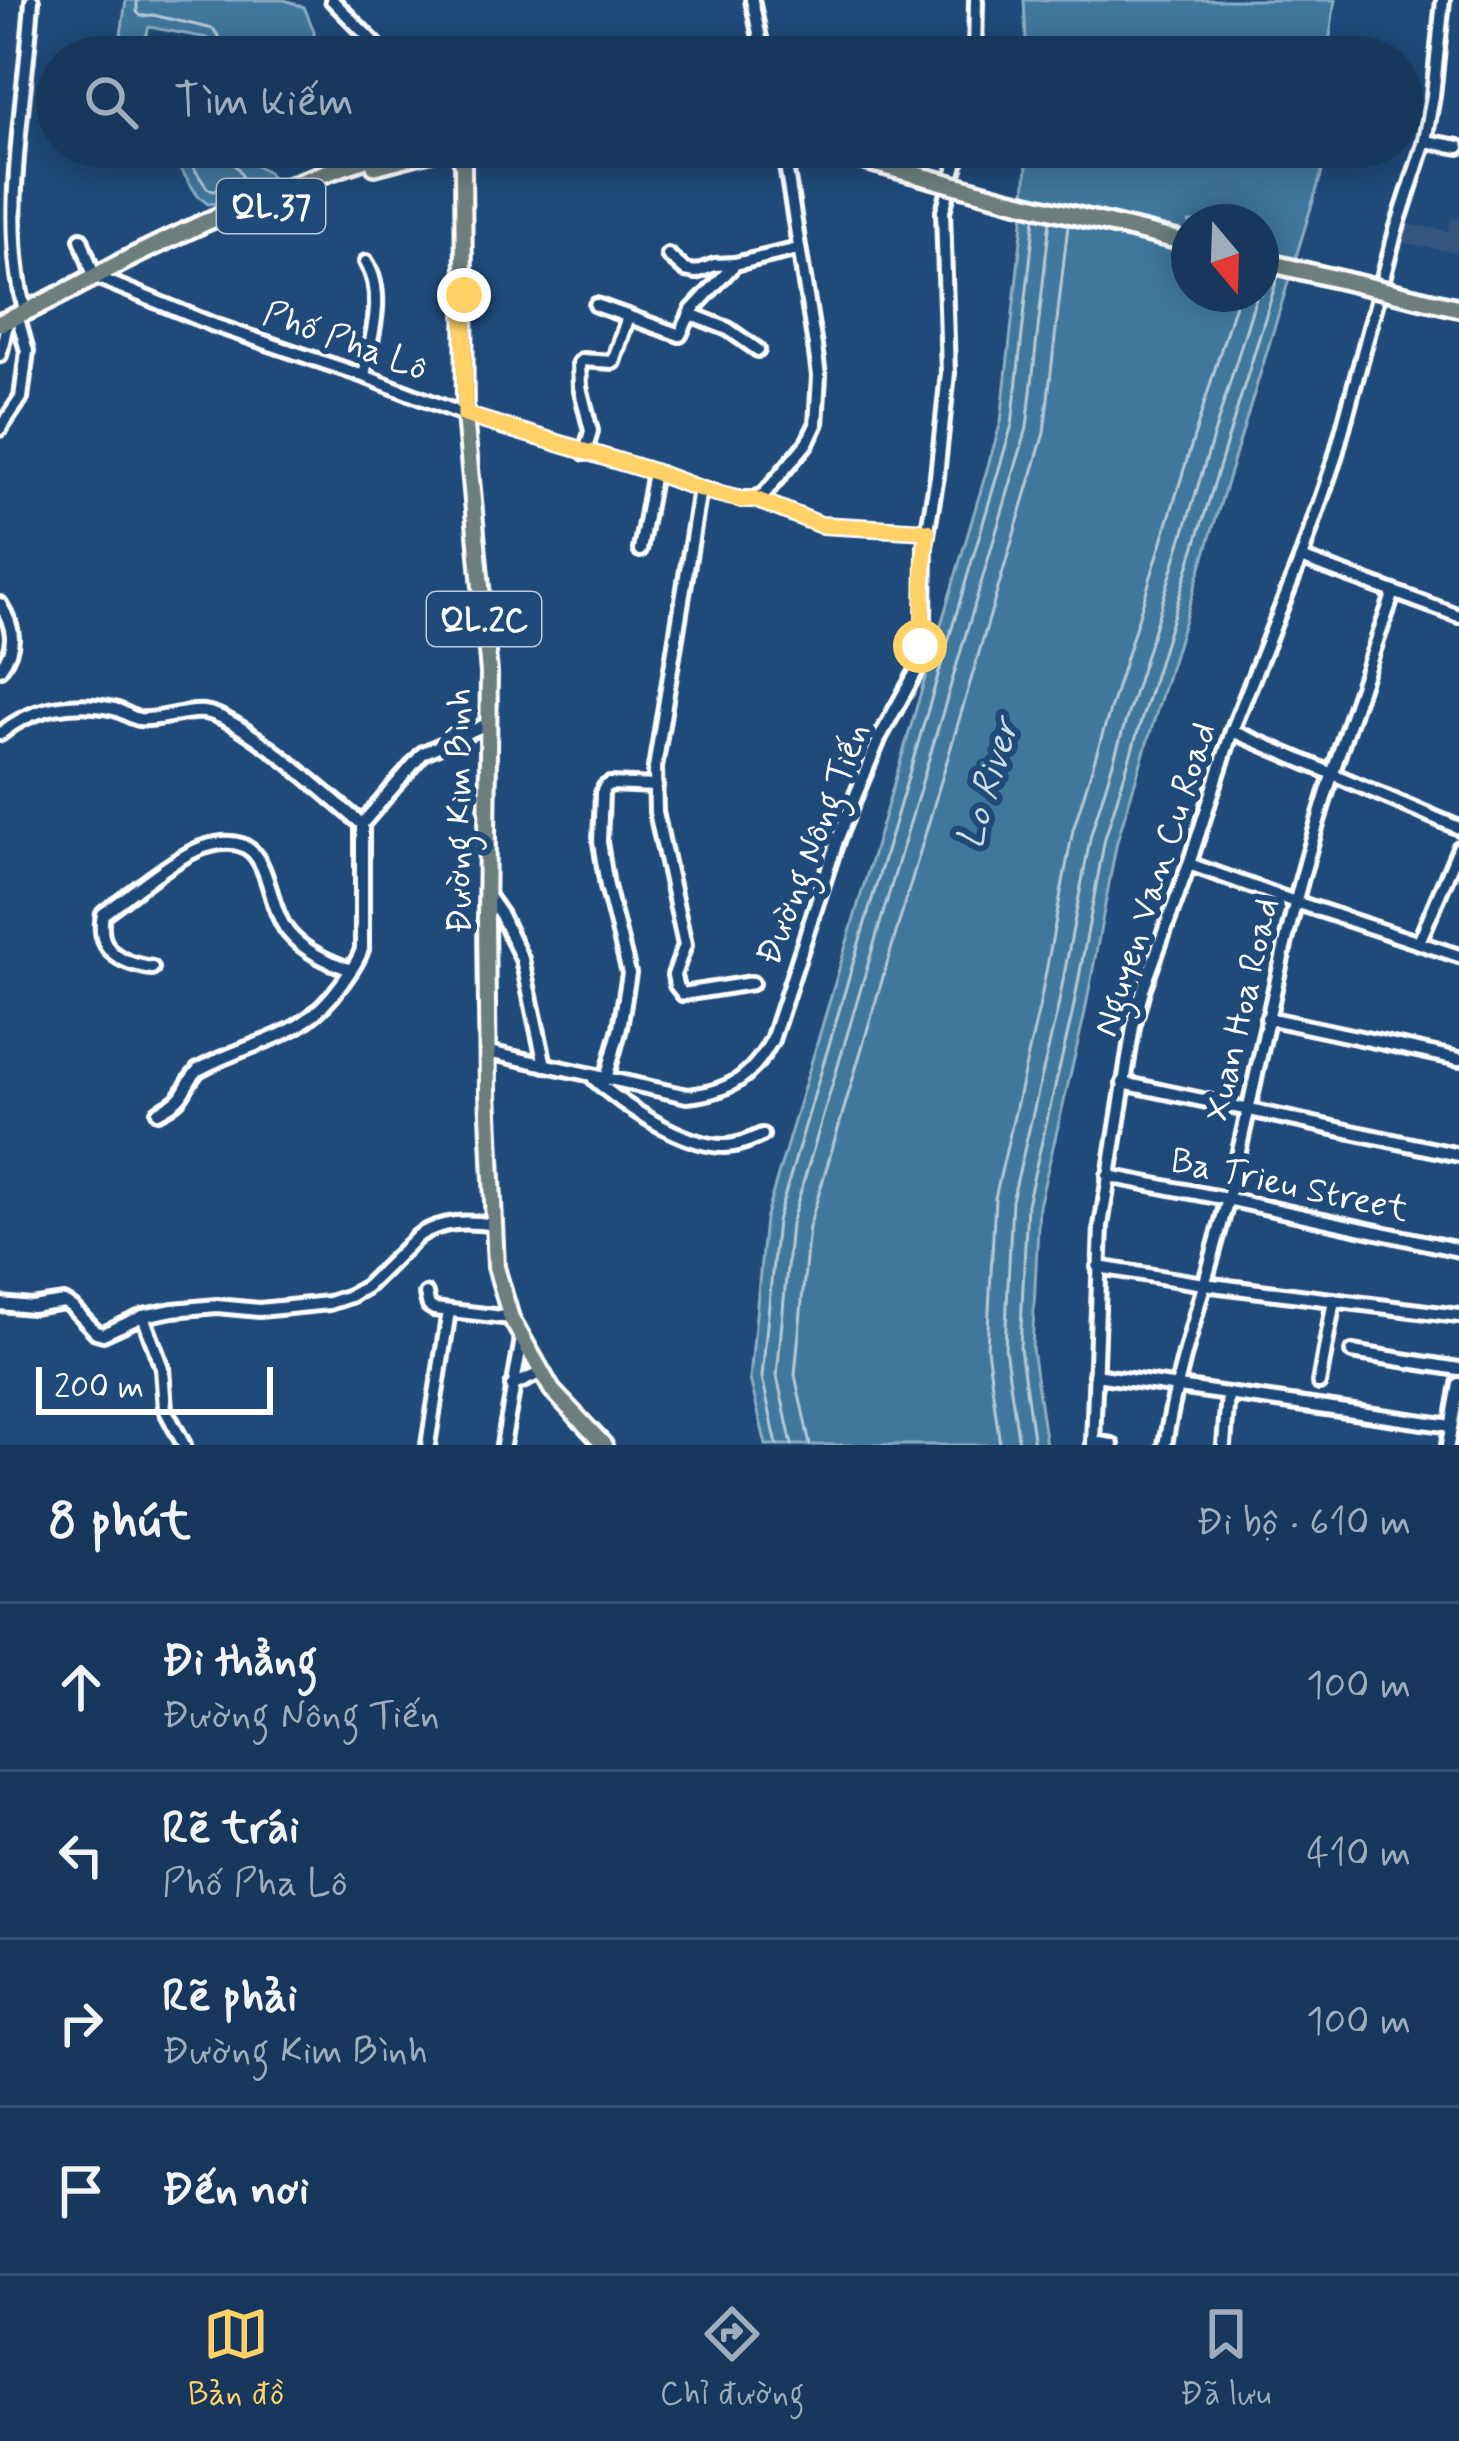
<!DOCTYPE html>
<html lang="vi">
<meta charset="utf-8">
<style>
:root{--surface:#17385c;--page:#244365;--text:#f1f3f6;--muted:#9eacbb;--line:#365272;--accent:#ffd166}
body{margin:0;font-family:Mynerve,sans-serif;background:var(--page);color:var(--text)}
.compass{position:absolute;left:1171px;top:204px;width:108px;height:108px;border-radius:50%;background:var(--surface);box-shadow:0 6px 30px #0003;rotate:161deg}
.scale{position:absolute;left:36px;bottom:30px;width:237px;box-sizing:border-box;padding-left:12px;border:6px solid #fff;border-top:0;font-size:33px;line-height:42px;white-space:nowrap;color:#fff;-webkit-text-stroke:9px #1f4a7a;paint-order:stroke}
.stop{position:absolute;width:36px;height:36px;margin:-27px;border:9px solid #ffd166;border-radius:50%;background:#fff}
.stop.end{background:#ffd166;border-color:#fff;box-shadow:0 3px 12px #0008}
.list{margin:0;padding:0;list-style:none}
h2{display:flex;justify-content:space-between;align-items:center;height:156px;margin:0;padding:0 48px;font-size:51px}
h2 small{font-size:39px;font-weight:400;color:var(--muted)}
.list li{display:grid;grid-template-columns:78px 1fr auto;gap:36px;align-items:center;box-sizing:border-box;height:168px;padding:0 48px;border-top:3px solid var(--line)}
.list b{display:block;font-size:45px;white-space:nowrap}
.list p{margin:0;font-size:39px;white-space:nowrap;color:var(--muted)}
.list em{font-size:39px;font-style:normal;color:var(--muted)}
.icon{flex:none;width:66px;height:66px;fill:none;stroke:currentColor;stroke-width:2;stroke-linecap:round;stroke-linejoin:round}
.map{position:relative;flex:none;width:1459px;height:1445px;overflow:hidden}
.search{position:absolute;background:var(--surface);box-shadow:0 6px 30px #0003;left:36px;right:36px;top:36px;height:132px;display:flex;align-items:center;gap:30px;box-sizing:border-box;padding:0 42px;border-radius:66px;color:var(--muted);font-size:45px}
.sheet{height:828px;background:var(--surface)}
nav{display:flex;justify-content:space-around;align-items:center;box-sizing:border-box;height:168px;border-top:3px solid var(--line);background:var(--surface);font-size:33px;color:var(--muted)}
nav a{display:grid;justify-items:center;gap:6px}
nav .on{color:var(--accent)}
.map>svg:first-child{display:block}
</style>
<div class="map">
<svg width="1459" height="1445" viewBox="0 0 1459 1445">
<rect width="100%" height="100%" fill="#1f4a7a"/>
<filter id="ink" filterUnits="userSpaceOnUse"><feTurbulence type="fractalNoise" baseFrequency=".00833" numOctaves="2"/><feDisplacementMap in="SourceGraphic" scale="24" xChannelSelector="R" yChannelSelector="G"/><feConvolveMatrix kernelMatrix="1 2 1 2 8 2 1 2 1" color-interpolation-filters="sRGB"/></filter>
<g filter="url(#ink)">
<polygon fill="#365780" points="1451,218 1459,219 1459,253 1404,243 1407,224 1448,231"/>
<g fill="#40779c" stroke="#8cadc4" stroke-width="3" fill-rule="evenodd">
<polygon points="126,0 285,0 304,7 314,31 314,57 209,57 207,38 149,27 139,57 118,57"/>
<polygon points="1024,0 1335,0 1327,57 1027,57"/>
<polygon points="155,147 240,147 242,158 268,172 273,180 219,203 208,204 198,196 181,170"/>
<path d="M1028 147H1326L1325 162 1117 841 1084 1017 1039 1206 1032 1349 1046 1445H766L750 1379 765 1219 1001 422 1024 213ZM1189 222H1261V294H1189Z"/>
</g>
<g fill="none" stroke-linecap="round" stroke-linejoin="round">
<g stroke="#b3c9d7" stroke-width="3">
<polyline points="137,0 137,12 141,16 153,15 213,29 219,37 219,57"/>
<path d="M173 147 190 162 207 188 213 191 242 178C242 166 228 167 229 147"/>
<polyline points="777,1445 762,1377 777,1221 1012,425 1035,217"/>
<polyline points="792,1445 777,1376 791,1224 1027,428 1050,220"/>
<polyline points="810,1445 795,1375 809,1227 1044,433 1068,225"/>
<polyline points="1000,1445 987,1348 995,1198 1039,1008 1073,830 1238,294"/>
<polyline points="1019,1445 1005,1348 1012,1201 1057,1012 1091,834 1257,294"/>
<polyline points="1034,1445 1020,1348 1027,1204 1072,1015 1105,838 1278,276"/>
</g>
<g stroke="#fff" stroke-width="20">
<g id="minor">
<polyline points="332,0 388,57"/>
<polyline points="752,0 764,57"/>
<polyline points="975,57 976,0"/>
<polyline points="1425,141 1459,147"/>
<polyline points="924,147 958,154"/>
<polyline points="81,239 94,276 214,325 364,376 465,415 654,472 700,489 741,499 755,499 821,525 927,531"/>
<polyline points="668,255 685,270 696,272 715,265 735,264 798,249"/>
<polyline points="596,305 680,335 692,310 735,264"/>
<path d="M25 311C0 215 26 99 32 0"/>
<polyline points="690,314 728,329 758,350"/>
<polyline points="0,355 8,320"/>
<path d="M364 376C370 340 387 295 366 262"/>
<polyline points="0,429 21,398 27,351 17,315"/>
<polyline points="585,453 591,431 580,387 579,363 582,360 613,362 628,316"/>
<polyline points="700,489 655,768 656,812 685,945 674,975 676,985 683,994 752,983"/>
<polyline points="755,499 765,493 807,443 816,425 819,376 815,346 783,147"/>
<polyline points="640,550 654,472"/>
<polyline points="1301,558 1459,616"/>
<path d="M0 604C15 628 17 646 0 669"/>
<polyline points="1232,731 1459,828"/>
<path d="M0 734C32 707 74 700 114 709 123 711 129 717 139 719 161 721 182 710 204 712 240 715 330 798 362 824"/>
<polyline points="1189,864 1295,902 1459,956"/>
<polyline points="487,895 501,915 522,959 545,1065"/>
<polyline points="1419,942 1459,848"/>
<path d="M152 968C119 963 96 950 103 914 129 896 176 856 204 847 275 824 261 897 288 932 303 951 329 962 351 970"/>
<polyline points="1267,1018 1459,1059"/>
<path d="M488 1052 687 1096C729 1092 752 1077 772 1040L838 838 880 737 916 672 924 620 925 547 937 476 948 373 943 211 961 147"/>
<path d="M594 1079C623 1106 684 1146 724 1146 738 1146 750 1140 762 1135"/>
<polyline points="606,1079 620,1028 629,973 607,886 600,842 602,793 605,787 610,784 656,786"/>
<polyline points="1123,1083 1459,1155"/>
<path d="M158 1112C190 1096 179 1091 198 1070 258 1037 300 1043 343 982 351 970 358 962 362 949V824L423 753 489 723"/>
<polyline points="1108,1176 1227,1199 1459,1250"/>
<polyline points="1098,1267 1204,1284 1459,1316"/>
<polyline points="426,1294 429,1306 434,1309 511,1318"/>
<path d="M0 1304 32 1307 64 1302 72 1307 96 1332 103 1334 143 1316 173 1310 217 1306 259 1310 329 1303 350 1296 366 1287 418 1236C443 1220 467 1221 495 1225"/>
<polyline points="143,1316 162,1368 165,1409 184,1445"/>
<polyline points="1352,1352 1459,1369"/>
<polyline points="1095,1375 1451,1426"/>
<polyline points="1319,1383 1334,1300"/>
<polyline points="512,1386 542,1372"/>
<polyline points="1093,1442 1112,1445"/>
<polyline points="428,1445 449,1311"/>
<polyline points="503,1445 522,1339"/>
<polyline points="1093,1445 1101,1226 1133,1027 1143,990 1189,864 1232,731 1301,558 1335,458 1396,230 1425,141 1433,96 1443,0"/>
<path d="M1165 1445C1179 1361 1207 1281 1228 1198 1252 1100 1270 1002 1295 904 1322 798 1358 695 1394 592"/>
<polyline points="1224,1445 1228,1394"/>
<polyline points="1448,1445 1459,1384"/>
</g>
</g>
<g stroke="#fff" stroke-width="22">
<polyline id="major" points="456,147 463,164 465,415 489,673 486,919 488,1092 496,1267 511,1318 552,1390 604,1445"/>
</g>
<g stroke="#fff" stroke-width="24">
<g id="highway">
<polyline points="816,147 877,164"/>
<polyline points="375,166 447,147"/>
<polyline points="1396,293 1459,308"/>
<path d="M0 323C46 305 88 279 132 257 219 214 311 174 405 147"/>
</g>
</g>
<use href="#minor" stroke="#1f4a7a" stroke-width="10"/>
<use href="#major" stroke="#6d7e7c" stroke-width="14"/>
<use href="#highway" stroke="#6d7e7c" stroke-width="15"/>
<g stroke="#fff" stroke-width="24" stroke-linecap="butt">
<g id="highway-bridge">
<polyline points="877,164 1010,200 1189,243"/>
<polyline points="1261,261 1396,293"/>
</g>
</g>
<use href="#highway-bridge" stroke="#6d7e7c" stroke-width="15"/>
</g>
</g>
<g fill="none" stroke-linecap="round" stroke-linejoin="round" filter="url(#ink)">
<path stroke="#ffd166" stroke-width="15" d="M464 295 465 415 654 472 700 489 741 500 755 499 821 525 928 531C920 569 926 608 920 646"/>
</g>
<g text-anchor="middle" stroke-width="12" stroke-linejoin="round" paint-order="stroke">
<g fill="#1f4a7a" stroke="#bcc9d7" stroke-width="3">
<rect x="217" y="179" width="108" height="54" rx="9"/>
<rect x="427" y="592" width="114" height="54" rx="9"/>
</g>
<g font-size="33" font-weight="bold" fill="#fff">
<text x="271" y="218">QL.37</text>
<text x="484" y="631">QL.2C</text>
</g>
<g font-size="36" fill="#fff" stroke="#1f4a7a">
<text transform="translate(346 339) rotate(20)" y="13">Phố Pha Lô</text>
<text transform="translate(457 811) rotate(-90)" y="13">Đường Kim Bình</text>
<text transform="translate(811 843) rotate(-69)" y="13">Đường Nông Tiến</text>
<text transform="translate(1153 879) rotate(-72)" y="13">Nguyen Van Cu Road</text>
<text transform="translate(1240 1009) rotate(-77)" y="13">Xuan Hoa Road</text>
<text transform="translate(1290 1183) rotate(12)" y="13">Ba Trieu Street</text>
</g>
<g font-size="39" font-style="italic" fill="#cfdde6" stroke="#1f4a7a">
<text transform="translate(986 783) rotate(-73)" y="14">Lo River</text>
</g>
</g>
</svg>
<svg class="compass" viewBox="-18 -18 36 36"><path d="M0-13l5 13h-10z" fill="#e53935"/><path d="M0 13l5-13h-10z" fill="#9eacbb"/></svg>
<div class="scale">200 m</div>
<div class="stop" style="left:920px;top:646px"></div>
<div class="stop end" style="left:464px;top:295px"></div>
<div class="search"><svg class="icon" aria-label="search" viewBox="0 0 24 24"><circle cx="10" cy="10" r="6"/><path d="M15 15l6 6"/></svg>Tìm kiếm</div>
</div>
<section class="sheet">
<h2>8 phút<small>Đi bộ · 610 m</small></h2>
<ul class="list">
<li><svg class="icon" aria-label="ahead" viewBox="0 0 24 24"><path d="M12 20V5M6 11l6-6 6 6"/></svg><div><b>Đi thẳng</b><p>Đường Nông Tiến</p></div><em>100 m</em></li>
<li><svg class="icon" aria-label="left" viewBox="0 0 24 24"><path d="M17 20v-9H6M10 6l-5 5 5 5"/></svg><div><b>Rẽ trái</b><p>Phố Pha Lô</p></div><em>410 m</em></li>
<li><svg class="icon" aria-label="right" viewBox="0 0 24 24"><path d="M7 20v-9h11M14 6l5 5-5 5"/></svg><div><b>Rẽ phải</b><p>Đường Kim Bình</p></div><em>100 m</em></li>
<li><svg class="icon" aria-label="arrive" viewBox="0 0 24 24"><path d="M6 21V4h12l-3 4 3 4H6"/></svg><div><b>Đến nơi</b></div></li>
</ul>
</section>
<nav>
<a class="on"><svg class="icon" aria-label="map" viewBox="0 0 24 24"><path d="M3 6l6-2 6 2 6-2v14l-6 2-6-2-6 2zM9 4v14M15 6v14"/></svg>Bản đồ</a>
<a><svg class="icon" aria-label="directions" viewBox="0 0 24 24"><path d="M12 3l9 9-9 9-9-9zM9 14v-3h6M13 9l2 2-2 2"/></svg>Chỉ đường</a>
<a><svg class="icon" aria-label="saved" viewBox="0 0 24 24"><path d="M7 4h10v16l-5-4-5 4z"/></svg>Đã lưu</a>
</nav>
